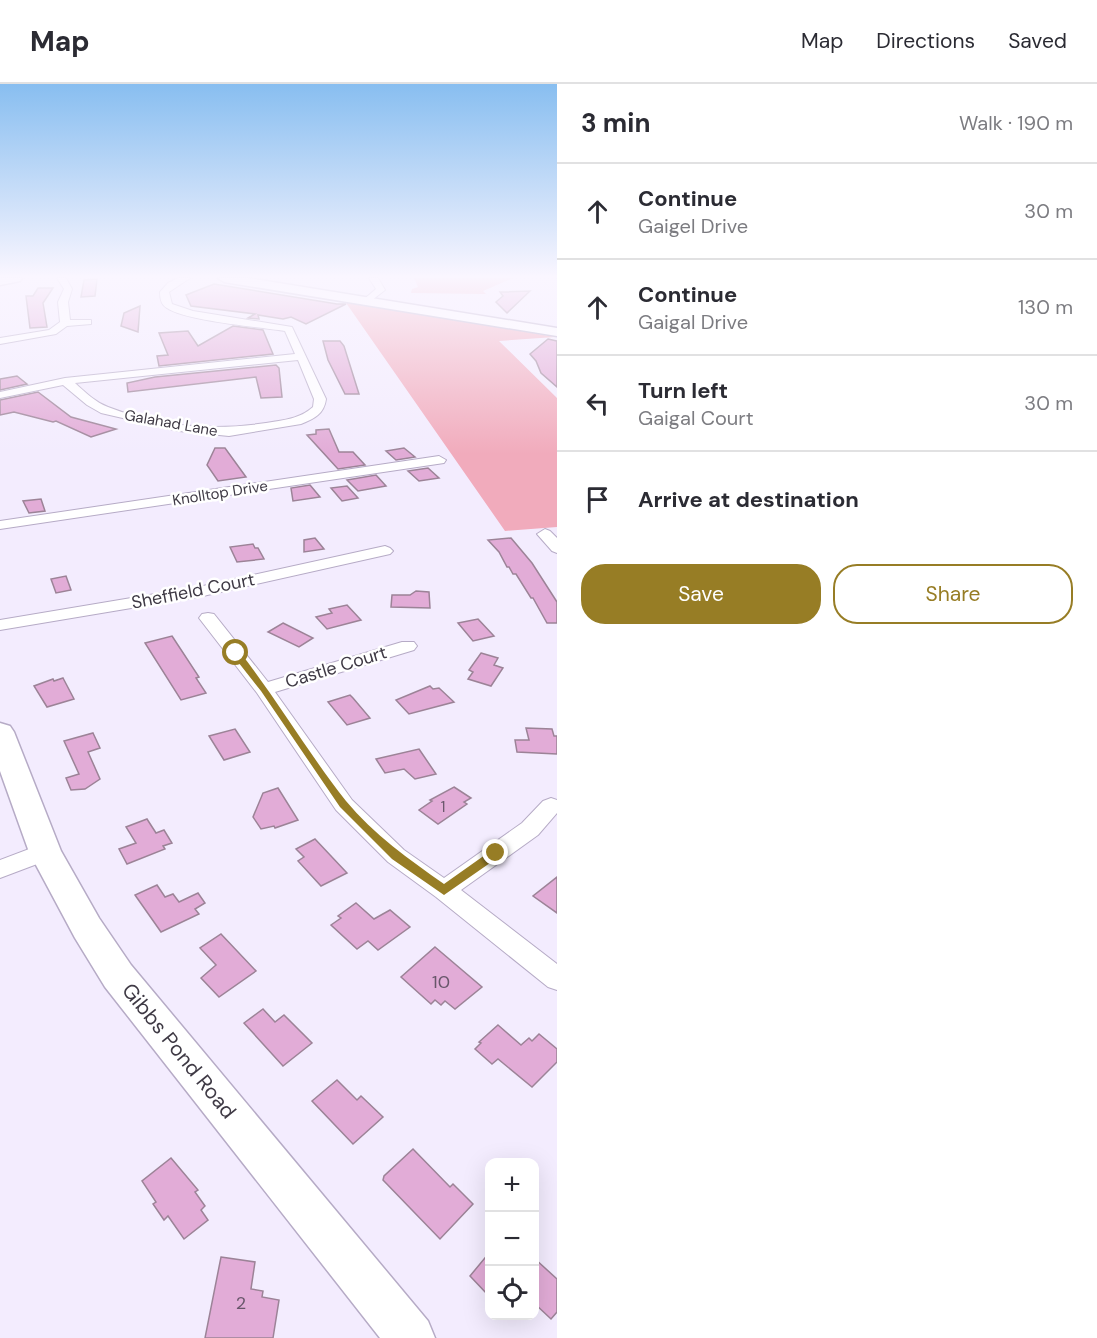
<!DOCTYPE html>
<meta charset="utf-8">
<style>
:root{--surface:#fff;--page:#f2f2f3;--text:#2b2b33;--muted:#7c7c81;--line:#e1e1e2;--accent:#977d25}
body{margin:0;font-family:"DM Sans",sans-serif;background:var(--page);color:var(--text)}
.controls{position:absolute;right:18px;bottom:18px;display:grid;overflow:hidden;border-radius:12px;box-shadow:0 6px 24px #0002}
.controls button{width:54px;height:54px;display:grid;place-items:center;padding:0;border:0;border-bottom:2px solid var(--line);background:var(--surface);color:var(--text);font:30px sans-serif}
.stop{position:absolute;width:18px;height:18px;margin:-14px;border:4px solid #977d25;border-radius:50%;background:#fff}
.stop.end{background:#977d25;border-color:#fff;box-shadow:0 2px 6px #0008}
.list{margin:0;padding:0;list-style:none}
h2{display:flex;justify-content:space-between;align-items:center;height:78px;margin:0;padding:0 24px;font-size:26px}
h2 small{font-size:20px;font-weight:400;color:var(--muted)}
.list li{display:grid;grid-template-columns:39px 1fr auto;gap:18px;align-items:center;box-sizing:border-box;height:96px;padding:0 24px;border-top:2px solid var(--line)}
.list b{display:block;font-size:22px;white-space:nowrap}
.list p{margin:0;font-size:20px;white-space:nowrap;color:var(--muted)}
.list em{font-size:20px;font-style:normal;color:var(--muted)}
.actions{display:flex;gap:12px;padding:18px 24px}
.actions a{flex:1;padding:14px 0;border:2px solid var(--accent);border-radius:24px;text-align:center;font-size:21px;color:var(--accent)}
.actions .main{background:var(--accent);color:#fff}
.icon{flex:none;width:33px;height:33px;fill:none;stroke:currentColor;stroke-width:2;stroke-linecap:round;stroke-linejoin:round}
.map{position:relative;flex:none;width:557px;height:1254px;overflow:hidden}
header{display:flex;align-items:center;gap:36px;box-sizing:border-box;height:84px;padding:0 30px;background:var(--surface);border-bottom:2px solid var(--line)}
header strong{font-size:28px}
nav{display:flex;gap:33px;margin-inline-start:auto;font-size:21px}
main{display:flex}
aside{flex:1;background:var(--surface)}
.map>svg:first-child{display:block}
</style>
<header>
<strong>Map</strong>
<nav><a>Map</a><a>Directions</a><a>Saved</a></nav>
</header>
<main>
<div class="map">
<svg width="557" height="1254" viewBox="0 0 557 1254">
<rect width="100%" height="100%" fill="#f3ecfe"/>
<g fill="#f1abbc">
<polygon points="414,194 513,194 483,207 486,210 411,209 412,205 418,203"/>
<polygon points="344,216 555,253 499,257 557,314 557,443 505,447"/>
</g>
<g fill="#e2acd7" stroke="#9c8397" stroke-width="1.5">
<polygon points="97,195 95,212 81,213 84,196"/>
<polygon points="214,200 337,220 346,220 306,240 291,233 283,235 258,231 259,235 248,234 255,230 191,222 186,211"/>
<polygon points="38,204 53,204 43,219 47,243 30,244 26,212 33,212"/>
<polygon points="530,207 507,229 496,218 503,212 500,208"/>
<polygon points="140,222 138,248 121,242 124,229"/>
<polygon points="233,242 263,246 273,270 159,282 157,272 168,271 159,249 188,247 198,262"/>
<polygon points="548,255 557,257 557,303 541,289 536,277 530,270"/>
<polygon points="323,257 340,257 344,262 359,310 345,310 328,276"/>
<polygon points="276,281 279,284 282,313 261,314 256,293 128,308 127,299 155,293"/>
<polygon points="17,292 27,300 0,306 0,295"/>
<polygon points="38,308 71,333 116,345 91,353 56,337 53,338 14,328 0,331 0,316"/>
<polygon points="329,345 339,368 353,368 365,381 338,385 307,351 316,350 316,346"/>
<polygon points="215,364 225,364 246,393 218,397 207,381"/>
<polygon points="404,364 415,373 396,376 386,367"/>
<polygon points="428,384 439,394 419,397 408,387"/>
<polygon points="376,391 386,402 358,407 347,396"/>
<polygon points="310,401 320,413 293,417 291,404"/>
<polygon points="347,402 358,414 342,417 331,404"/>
<polygon points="41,415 45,427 29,429 23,417"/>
<polygon points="315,454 324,465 304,468 304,456"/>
<polygon points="511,454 532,479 557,518 557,539 547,539 533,514 531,514 516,490 513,490 509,483 507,483 499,468 488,456"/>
<polygon points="253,460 255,464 258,464 264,475 237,478 230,463"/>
<polygon points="66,492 71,506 56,509 51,495"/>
<polygon points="416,507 429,508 430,524 391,523 392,511 410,511"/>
<polygon points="347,521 361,536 327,545 316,533 332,529 329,525"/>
<polygon points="478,535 494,552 473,557 458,539"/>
<polygon points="283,539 313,554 299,563 268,548"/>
<polygon points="172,552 199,593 196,594 206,609 181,616 145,559"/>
<polygon points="481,569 498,574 494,581 503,584 491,602 468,595 473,588 469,586"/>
<polygon points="63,594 74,615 47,623 34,602 53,595 54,597"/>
<polygon points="430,602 433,605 439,604 454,618 409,630 396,616"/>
<polygon points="350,611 353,614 370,634 347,641 328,618"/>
<polygon points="526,644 552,645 554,652 557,652 557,670 517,668 515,656 529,656"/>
<polygon points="235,645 250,668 224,676 209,652"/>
<polygon points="93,649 100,664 88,668 100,695 85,705 71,706 66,694 79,690 64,657"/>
<polygon points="419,665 436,690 415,695 404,685 385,689 376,675"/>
<polygon points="454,703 471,714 464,718 467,720 438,740 419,726 432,717 430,716"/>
<polygon points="278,704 298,736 275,744 274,742 261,745 253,733 263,709"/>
<polygon points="147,735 156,749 164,746 172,759 163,762 165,765 127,780 119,765 136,759 126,743"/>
<polygon points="315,755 347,789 321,802 298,777 304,773 296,765"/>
<polygon points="557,793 557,829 533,812"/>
<polygon points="157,801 165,813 173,810 179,818 198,809 205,819 195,825 199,830 161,848 135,811"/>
<polygon points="356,819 374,835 390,826 410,843 378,866 368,857 357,865 331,841 341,834 338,832"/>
<polygon points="221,850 256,887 219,913 201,894 216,881 200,864"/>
<polygon points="435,863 482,903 455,925 445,917 441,921 435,916 431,920 401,893"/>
<polygon points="263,925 275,938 284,931 312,959 283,982 244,939"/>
<polygon points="498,941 521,961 529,954 532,957 539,950 557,965 557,978 532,1003 498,975 492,980 475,965 481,959 479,958"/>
<polygon points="337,996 357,1016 361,1012 383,1033 353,1060 312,1017"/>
<polygon points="413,1065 450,1103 453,1100 473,1120 440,1155 383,1096 384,1092"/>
<polygon points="171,1074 198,1106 195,1108 205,1122 201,1126 208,1136 184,1155 168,1132 164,1136 153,1120 156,1118 142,1097"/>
<polygon points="489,1169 489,1212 470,1192"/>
<polygon points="221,1173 255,1178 251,1205 263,1207 262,1213 279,1216 273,1254 205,1254"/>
<polygon points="534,1174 557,1195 557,1228 551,1235 534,1219"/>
</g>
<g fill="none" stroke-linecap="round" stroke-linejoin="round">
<g stroke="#b6abc6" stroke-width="2">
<g id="street">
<polygon points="57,194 66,194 72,205 68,218 70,236 91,236 91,240 67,242 56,250 0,260 0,254 49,246 60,238 58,218 64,205"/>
<path d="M178 194H190L169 208 172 220 193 227 292 243 326 315C324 330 314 335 301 340L229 352 179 347 101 329 87 321 63 301 0 314V308L65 294 295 270 285 247C259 243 186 237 167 224 161 221 160 214 160 208L168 199ZM298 276 314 315 313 323C300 335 283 336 266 339 214 347 158 343 108 323 95 318 85 308 75 299Z"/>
<polygon points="369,194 378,194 385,206 367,220 362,217 376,205"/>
<polygon points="439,372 446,376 444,379 0,445 0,437"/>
<polygon points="545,445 550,447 557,454 557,469 552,467 537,450"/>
<polygon points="385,462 390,464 393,467 390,470 203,512 0,546 0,536 203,502"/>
<polygon points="208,529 214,530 268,598 402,558 414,558 417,562 414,566 275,608 352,716 404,766 444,794 522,739 543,717 551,714 557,716 557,729 538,751 461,806 557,880 557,906 548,903 436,813 388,778 336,726 257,609 199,534 202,530"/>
<polygon points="45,759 53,762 57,768 53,774 0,794 0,776"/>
</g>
</g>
<g stroke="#b6abc6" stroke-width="3">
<g id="secondary">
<polygon points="218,194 248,194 557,244 557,252 224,198"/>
<polygon points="0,639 10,642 14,648 61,767 99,834 131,881 428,1237 435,1254 380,1254 105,903 75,854 29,768 0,687"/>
</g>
</g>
<g stroke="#b6abc6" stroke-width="3">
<polygon id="highway" points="0,194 22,194 20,197 0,201"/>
</g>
<use href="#street" fill="#fff" fill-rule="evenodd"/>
<use href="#secondary" fill="#fff" fill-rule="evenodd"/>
<use href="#highway" fill="#fff" fill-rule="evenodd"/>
</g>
<linearGradient id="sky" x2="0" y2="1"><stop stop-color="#88bef0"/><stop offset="0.52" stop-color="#faf6ff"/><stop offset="1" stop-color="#faf6ff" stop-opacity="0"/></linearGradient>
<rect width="557" height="370" fill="url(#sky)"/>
<path fill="#977d25" d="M232 567H239C277 615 308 669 346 717 373 750 410 776 444 800L492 766H500V772L444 811 392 775 340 723 261 607 231 569Z"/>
<g text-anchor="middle" stroke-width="5" stroke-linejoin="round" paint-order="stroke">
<g font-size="15" fill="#3f3a45" stroke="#fff">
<text transform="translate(171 339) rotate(10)" y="5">Galahad Lane</text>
<text transform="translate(220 409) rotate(-9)" y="5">Knolltop Drive</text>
</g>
<g font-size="15" fill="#68566a">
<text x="443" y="728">1</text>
</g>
<g font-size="18" fill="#3f3a45" stroke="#fff">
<text transform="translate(193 507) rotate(-11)" y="6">Sheffield Court</text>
<text transform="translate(336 583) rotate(-17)" y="6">Castle Court</text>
</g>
<g font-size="18" fill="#68566a">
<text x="441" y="904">10</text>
<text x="241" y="1225">2</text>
</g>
<g font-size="21" fill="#3f3a45" stroke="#fff">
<text transform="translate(179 967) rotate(51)" y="7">Gibbs Pond Road</text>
</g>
</g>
</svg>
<div class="controls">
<button>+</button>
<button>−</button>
<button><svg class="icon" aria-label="locate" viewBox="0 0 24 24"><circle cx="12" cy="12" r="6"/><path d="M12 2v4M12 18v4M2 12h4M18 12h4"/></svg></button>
</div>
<div class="stop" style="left:236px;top:569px"></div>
<div class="stop end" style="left:496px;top:769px"></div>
</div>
<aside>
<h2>3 min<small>Walk · 190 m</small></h2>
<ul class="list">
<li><svg class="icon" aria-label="ahead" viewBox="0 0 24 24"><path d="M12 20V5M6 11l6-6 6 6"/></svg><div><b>Continue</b><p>Gaigel Drive</p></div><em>30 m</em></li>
<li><svg class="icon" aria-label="ahead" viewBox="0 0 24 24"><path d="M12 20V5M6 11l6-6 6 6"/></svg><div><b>Continue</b><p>Gaigal Drive</p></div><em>130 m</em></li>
<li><svg class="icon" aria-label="left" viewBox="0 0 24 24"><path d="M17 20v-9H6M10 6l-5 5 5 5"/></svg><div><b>Turn left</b><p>Gaigal Court</p></div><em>30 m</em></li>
<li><svg class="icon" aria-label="arrive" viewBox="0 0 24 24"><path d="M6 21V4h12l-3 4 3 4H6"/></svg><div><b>Arrive at destination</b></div></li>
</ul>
<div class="actions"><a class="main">Save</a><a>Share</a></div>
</aside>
</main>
